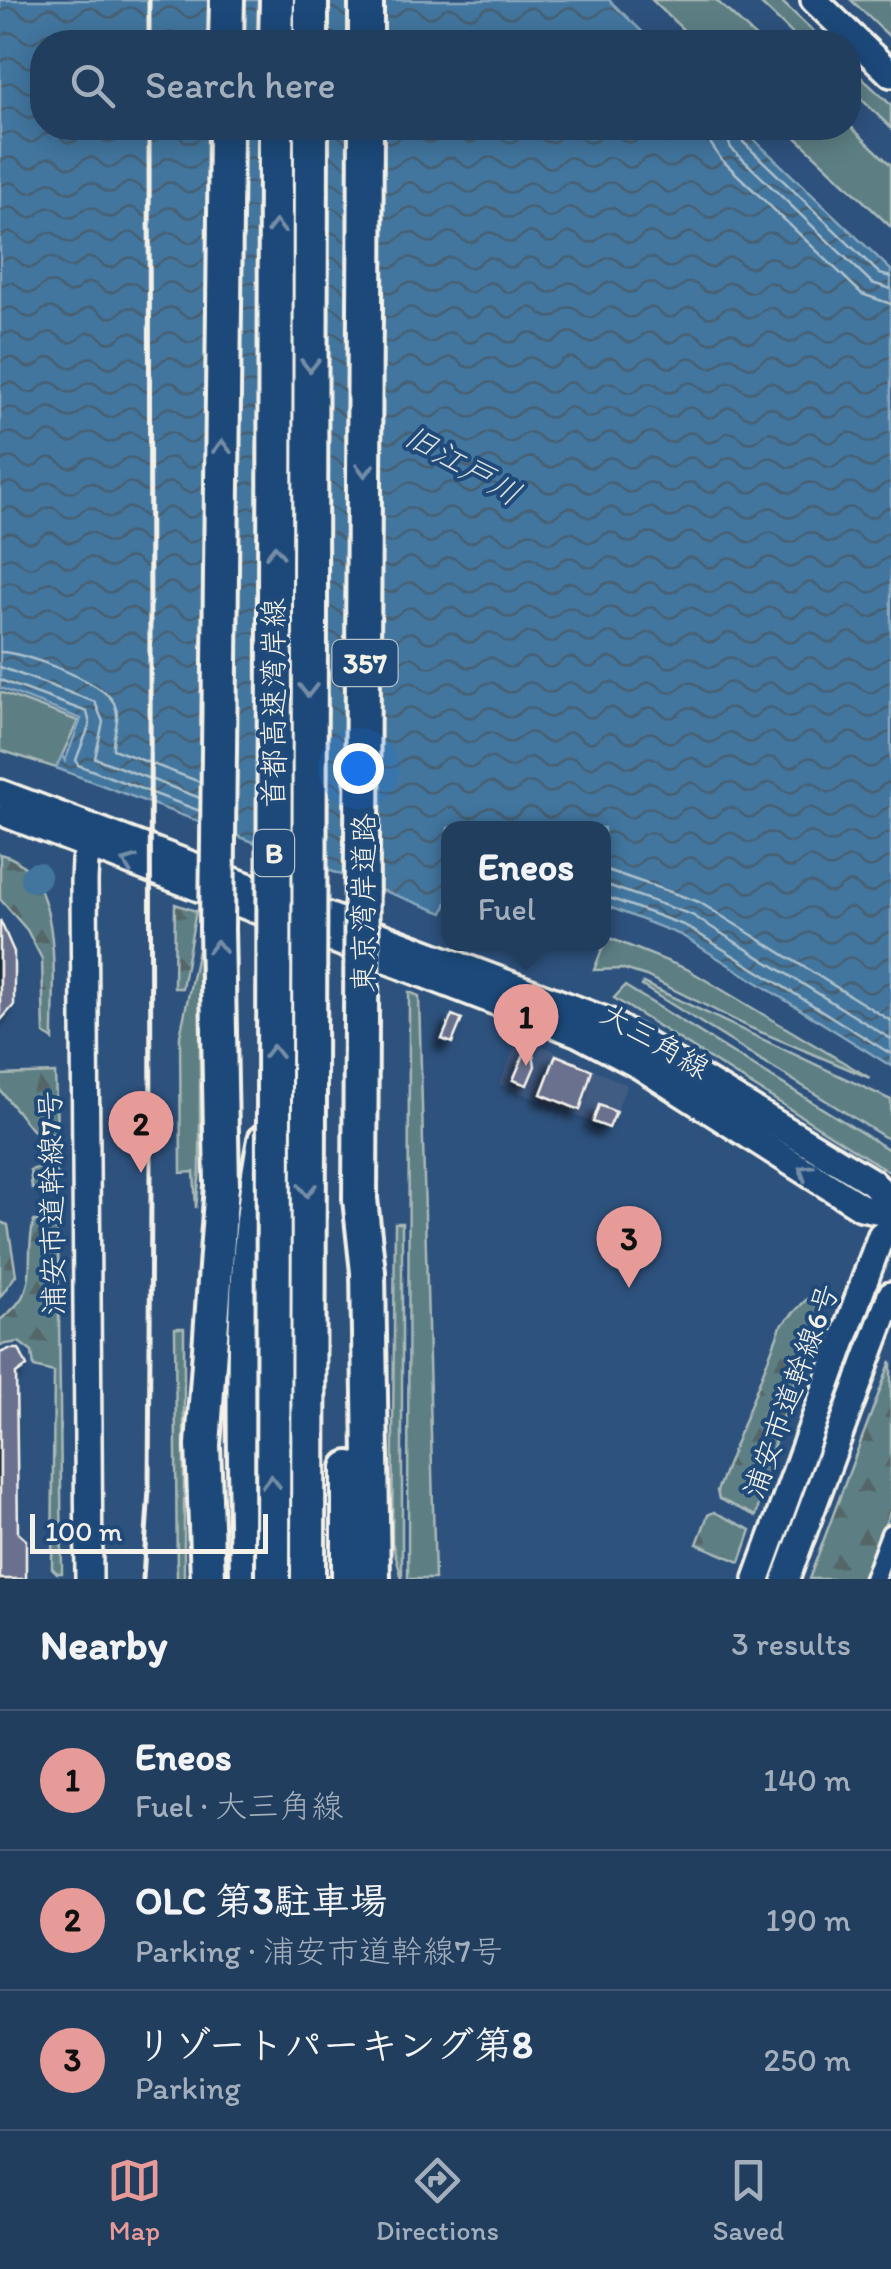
<!DOCTYPE html>
<meta charset="utf-8">
<style>
:root{--surface:#223e5e;--page:#2e4967;--text:#f1f3f6;--muted:#a2aebc;--line:#3f5773;--accent:#e69b98}
body{margin:0;font-family:Itim,"Klee One",sans-serif;background:var(--page);color:var(--text)}
.scale{position:absolute;left:30px;bottom:25px;width:238px;box-sizing:border-box;padding-left:10px;border:5px solid #f4f1e8;border-top:0;font-size:28px;line-height:35px;white-space:nowrap;color:#f4f1e8;-webkit-text-stroke:8px #1f4a7a;paint-order:stroke}
.you{position:absolute;left:358px;top:768px;width:35px;height:35px;margin:-25px;border:8px solid #fff;border-radius:50%;background:#1a73e8;box-shadow:0 0 0 15px #1a73e833}
.badge{display:grid;place-items:center;width:65px;height:65px;border-radius:50%;background:var(--accent);color:#111;font-size:32px;font-weight:700}
.pin{position:absolute;translate:-50% -82px;filter:drop-shadow(0 2px 5px #0008)}
.pin::after{content:'';position:absolute;top:52px;width:35px;height:30px;background:inherit;clip-path:polygon(0 0,100% 0,50% 100%)}
.popup{position:absolute;left:441px;top:821px;width:170px;height:130px;box-sizing:border-box;display:grid;place-content:center;border-radius:20px;background:var(--surface);filter:drop-shadow(0 2px 8px #0005);font-size:32px;white-space:nowrap;color:var(--muted)}
.popup b{font-size:38px;color:var(--text)}
.popup::after{content:'';position:absolute;left:50%;top:100%;margin-left:-20px;border:20px solid transparent;border-top-color:var(--surface)}
.list{margin:0;padding:0;list-style:none}
h2{display:flex;justify-content:space-between;align-items:center;height:130px;margin:0;padding:0 40px;font-size:42px}
h2 small{font-size:32px;font-weight:400;color:var(--muted)}
.list li{display:grid;grid-template-columns:65px 1fr auto;gap:30px;align-items:center;box-sizing:border-box;height:140px;padding:0 40px;border-top:2px solid var(--line)}
.list b{display:block;font-size:38px;white-space:nowrap}
.list p{margin:0;font-size:32px;white-space:nowrap;color:var(--muted)}
.list em{font-size:32px;font-style:normal;color:var(--muted)}
.icon{flex:none;width:55px;height:55px;fill:none;stroke:currentColor;stroke-width:2;stroke-linecap:round;stroke-linejoin:round}
.map{position:relative;flex:none;width:891px;height:1579px;overflow:hidden}
.search{position:absolute;background:var(--surface);box-shadow:0 5px 25px #0003;left:30px;right:30px;top:30px;height:110px;display:flex;align-items:center;gap:25px;box-sizing:border-box;padding:0 35px;border-radius:40px;color:var(--muted);font-size:38px}
.sheet{height:550px;background:var(--surface)}
nav{display:flex;justify-content:space-around;align-items:center;box-sizing:border-box;height:140px;border-top:2px solid var(--line);background:var(--surface);font-size:28px;color:var(--muted)}
nav a{display:grid;justify-items:center;gap:5px}
nav .on{color:var(--accent)}
.map>svg:first-child{display:block}
</style>
<div class="map">
<svg width="891" height="1579" viewBox="0 0 891 1579">
<defs>
<pattern id="forest-firs" width="22" height="20" patternUnits="userSpaceOnUse" patternTransform="scale(2.5)"><rect width="22" height="20" fill="#5d7f84"/><path d="M5 1l3.5 6h-7zM16 11l3.5 6h-7z" fill="#546668"/></pattern>
<pattern id="water-waves" width="16" height="10" patternUnits="userSpaceOnUse" patternTransform="scale(2.5)"><rect width="16" height="10" fill="#42769f"/><path d="M0 5q4-4 8 0t8 0" fill="none" stroke="#465f72"/></pattern>
<filter id="shadow"><feDropShadow dx="-8" dy="8" stdDeviation="5" flood-color="#0009"/></filter>
</defs>
<rect width="100%" height="100%" fill="#2e527e"/>
<filter id="ink" filterUnits="userSpaceOnUse"><feTurbulence type="fractalNoise" baseFrequency=".01" numOctaves="2"/><feDisplacementMap in="SourceGraphic" scale="20" xChannelSelector="R" yChannelSelector="G"/><feConvolveMatrix kernelMatrix="1 2 1 2 8 2 1 2 1" color-interpolation-filters="sRGB"/></filter>
<g filter="url(#ink)">
<polygon fill="#405b83" points="520,1035 627,1085 609,1129 499,1084"/>
<g fill="#5d7f84" stroke="#a8b8b6" stroke-width="2.5">
<polygon points="652,0 716,0 761,42 696,42"/>
<polygon points="757,0 780,0 825,42 801,42"/>
<polygon points="851,0 891,0 891,38"/>
<polygon points="848,65 891,105 891,128 849,87"/>
<polygon points="849,125 891,165 891,227 786,128"/>
<polygon points="0,692 78,721 56,768 0,750"/>
<polygon points="607,937 687,969 870,1078 751,1028 646,976 624,969 594,970"/>
<polygon points="200,940 200,1171 196,1208 194,1172 181,1173 180,1036"/>
<polygon points="643,983 891,1100 891,1141 642,986"/>
<polygon points="625,986 891,1151 891,1173 614,998"/>
<polygon points="409,992 419,996 435,1579 408,1579"/>
<polygon points="56,1163 57,1189 32,1188 30,1170"/>
<polygon points="395,1223 402,1223 402,1579 392,1542"/>
<polygon points="175,1328 184,1328 184,1579 177,1579"/>
</g>
<g fill="url(#forest-firs)" stroke="#a8b8b6" stroke-width="2.5">
<path d="M0 854C67 869 52 988 53 1040L44 1034 42 959 27 930 0 899Z"/>
<polygon points="175,904 196,911 182,988 174,988"/>
<polygon points="55,1073 57,1130 56,1135 32,1130 0,1090 0,1075"/>
<path d="M34 1221H42L48 1229 58 1230 62 1573H57L52 1568 54 1372 34 1367 32 1352 19 1342 0 1345V1320C45 1287 22 1263 34 1221Z"/>
<polygon points="0,1222 8,1225 16,1275 0,1297"/>
<polygon points="807,1299 825,1304 778,1429 756,1516 719,1499 717,1491 781,1326"/>
<polygon points="891,1361 891,1509 865,1579 809,1579"/>
<polygon points="714,1512 751,1530 740,1562 697,1544 708,1515"/>
</g>
<polygon fill="url(#water-waves)" stroke="#89a7bc" stroke-width="2.5" points="0,0 609,0 653,42 42,42 42,128 742,128 891,270 891,1066 681,935 604,905 604,828 448,828 448,900 443,913 56,768 62,755 65,761 81,719 0,688"/>
<g fill="none" stroke-linecap="round" stroke-linejoin="round">
<g stroke="#adc0cb" stroke-width="2.5">
<polyline points="708,128 711,144 721,159 862,294 891,304"/>
<polyline points="723,128 731,148 872,283 891,289"/>
<polyline points="736,128 740,139 880,274 891,277"/>
<path d="M0 652C24 652 103 682 114 703 122 720 112 733 113 749L200 782"/>
<polyline points="0,667 95,702 103,722 95,758 200,798"/>
<polyline points="0,680 87,712 90,724 76,760 78,765 200,811"/>
<polyline points="604,869 699,902 891,1021"/>
<polyline points="604,884 692,915 891,1039"/>
<polyline points="604,896 686,926 891,1054"/>
</g>
<polyline stroke="#42769f" stroke-width="28" points="34,878 37,876"/>
</g>
<g fill="#6a718f" stroke="#f4f1e8" stroke-width="2.5" filter="url(#shadow)">
<polygon points="0,920 14,952 14,1005 0,1021"/>
<polygon points="452,1015 462,1019 452,1043 442,1039"/>
<polygon points="526,1050 533,1053 535,1066 527,1085 513,1080"/>
<polygon points="556,1055 592,1070 580,1110 541,1094"/>
<polygon points="599,1105 616,1112 609,1128 593,1122"/>
<polygon points="9,1349 19,1349 27,1366 16,1374 18,1533 26,1540 26,1579 0,1579 0,1353"/>
</g>
<g fill="none" stroke-linecap="round" stroke-linejoin="round">
<g stroke="#f4f1e8" stroke-width="25">
<polyline id="street" points="874,1579 891,1534"/>
</g>
<g stroke="#f4f1e8" stroke-width="32">
<g id="secondary">
<polyline points="814,0 891,74"/>
<polyline points="0,793 607,1021 872,1182 891,1201"/>
<polyline points="9,815 577,1033 640,1066 861,1207 891,1213"/>
<polyline points="89,1579 84,881 85,861 98,834"/>
<polyline points="757,1579 881,1235 891,1228"/>
<polyline points="786,1579 891,1295"/>
</g>
</g>
<g stroke="#f4f1e8" stroke-width="40">
<g id="highway">
<polyline points="366,0 366,42"/>
<polyline points="226,42 227,0"/>
<polyline points="276,42 277,0"/>
<polyline points="311,42 311,0"/>
<polyline points="360,1199 368,1272 373,1579"/>
<polyline points="208,1579 203,1445 222,1185"/>
<path d="M247 1579C245 1435 237 1282 265 1140"/>
<polyline points="349,1579 349,1468"/>
</g>
</g>
<use href="#street" stroke="#1f4a7a" stroke-width="18"/>
<use href="#secondary" stroke="#1f4a7a" stroke-width="25"/>
<use href="#highway" stroke="#1f4a7a" stroke-width="32"/>
<g stroke="#f4f1e8" stroke-width="5">
<polyline points="149,0 149,42"/>
<polyline points="143,1579 149,1489 151,1193 149,128"/>
</g>
<g stroke="#f4f1e8" stroke-width="40" stroke-linecap="butt">
<g id="highway-bridge">
<polyline points="222,1185 217,929 226,128"/>
<polyline points="360,1199 366,128"/>
<polyline points="273,1579 276,128"/>
<polyline points="308,1579 311,128"/>
</g>
</g>
<use href="#highway-bridge" stroke="#1f4a7a" stroke-width="32"/>
</g>
<defs><path id="oneway-chevron" d="M-2-3.5L2.5 0L-2 3.5" fill="none" stroke-width="1.6" stroke-linecap="round" stroke-linejoin="round" transform="scale(2.5)"/></defs>
<g stroke="#748da6">
<use href="#oneway-chevron" transform="translate(276 227) rotate(-90)"/>
<use href="#oneway-chevron" transform="translate(310 365) rotate(90)"/>
<use href="#oneway-chevron" transform="translate(222 447) rotate(-89)"/>
<use href="#oneway-chevron" transform="translate(365 470) rotate(90)"/>
<use href="#oneway-chevron" transform="translate(275 552) rotate(-90)"/>
<use href="#oneway-chevron" transform="translate(308 690) rotate(90)"/>
<use href="#oneway-chevron" transform="translate(129 863) rotate(-159)"/>
<use href="#oneway-chevron" transform="translate(217 947) rotate(-91)"/>
<use href="#oneway-chevron" transform="translate(273 1052) rotate(-90)"/>
<use href="#oneway-chevron" transform="translate(805 1171) rotate(-148)"/>
<use href="#oneway-chevron" transform="translate(307 1190) rotate(90)"/>
<use href="#oneway-chevron" transform="translate(271 1482) rotate(-91)"/>
</g>
</g>
<g text-anchor="middle" stroke-width="8" stroke-linejoin="round" paint-order="stroke">
<g fill="#1f4a7a" stroke="#b4bfc7" stroke-width="2.5">
<rect x="332.5" y="640" width="65" height="46" rx="8"/>
<rect x="254" y="830" width="40" height="46" rx="8"/>
</g>
<g font-size="28" font-weight="bold" fill="#f4f1e8">
<text x="365" y="673">357</text>
<text x="274" y="863">B</text>
</g>
<g font-size="30" fill="#f4f1e8" stroke="#1f4a7a">
<text transform="translate(274 703) rotate(-90)" y="10">首都高速湾岸線</text>
<text transform="translate(364 903) rotate(-90)" y="10">東京湾岸道路</text>
<text transform="translate(655 1041) rotate(30)" y="10">大三角線</text>
<text transform="translate(52 1203) rotate(-91)" y="10">浦安市道幹線7号</text>
<text transform="translate(791 1391) rotate(-70)" y="10">浦安市道幹線6号</text>
</g>
<g font-size="32" font-style="italic" fill="#d9dfdd" stroke="#1f4a7a">
<text transform="translate(463 465) rotate(30)" y="11">旧江戸川</text>
</g>
</g>
</svg>
<div class="scale">100 m</div>
<div class="you"></div>
<div class="pin badge" style="left:526px;top:1066px">1</div>
<div class="popup"><b>Eneos</b>Fuel</div>
<div class="pin badge" style="left:141px;top:1173px">2</div>
<div class="pin badge" style="left:629px;top:1288px">3</div>
<div class="search"><svg class="icon" aria-label="search" viewBox="0 0 24 24"><circle cx="10" cy="10" r="6"/><path d="M15 15l6 6"/></svg>Search here</div>
</div>
<section class="sheet">
<h2>Nearby<small>3 results</small></h2>
<ul class="list">
<li><span class="badge">1</span><div><b>Eneos</b><p>Fuel · 大三角線</p></div><em>140 m</em></li>
<li><span class="badge">2</span><div><b>OLC 第3駐車場</b><p>Parking · 浦安市道幹線7号</p></div><em>190 m</em></li>
<li><span class="badge">3</span><div><b>リゾートパーキング第8</b><p>Parking</p></div><em>250 m</em></li>
</ul>
</section>
<nav>
<a class="on"><svg class="icon" aria-label="map" viewBox="0 0 24 24"><path d="M3 6l6-2 6 2 6-2v14l-6 2-6-2-6 2zM9 4v14M15 6v14"/></svg>Map</a>
<a><svg class="icon" aria-label="directions" viewBox="0 0 24 24"><path d="M12 3l9 9-9 9-9-9zM9 14v-3h6M13 9l2 2-2 2"/></svg>Directions</a>
<a><svg class="icon" aria-label="saved" viewBox="0 0 24 24"><path d="M7 4h10v16l-5-4-5 4z"/></svg>Saved</a>
</nav>
